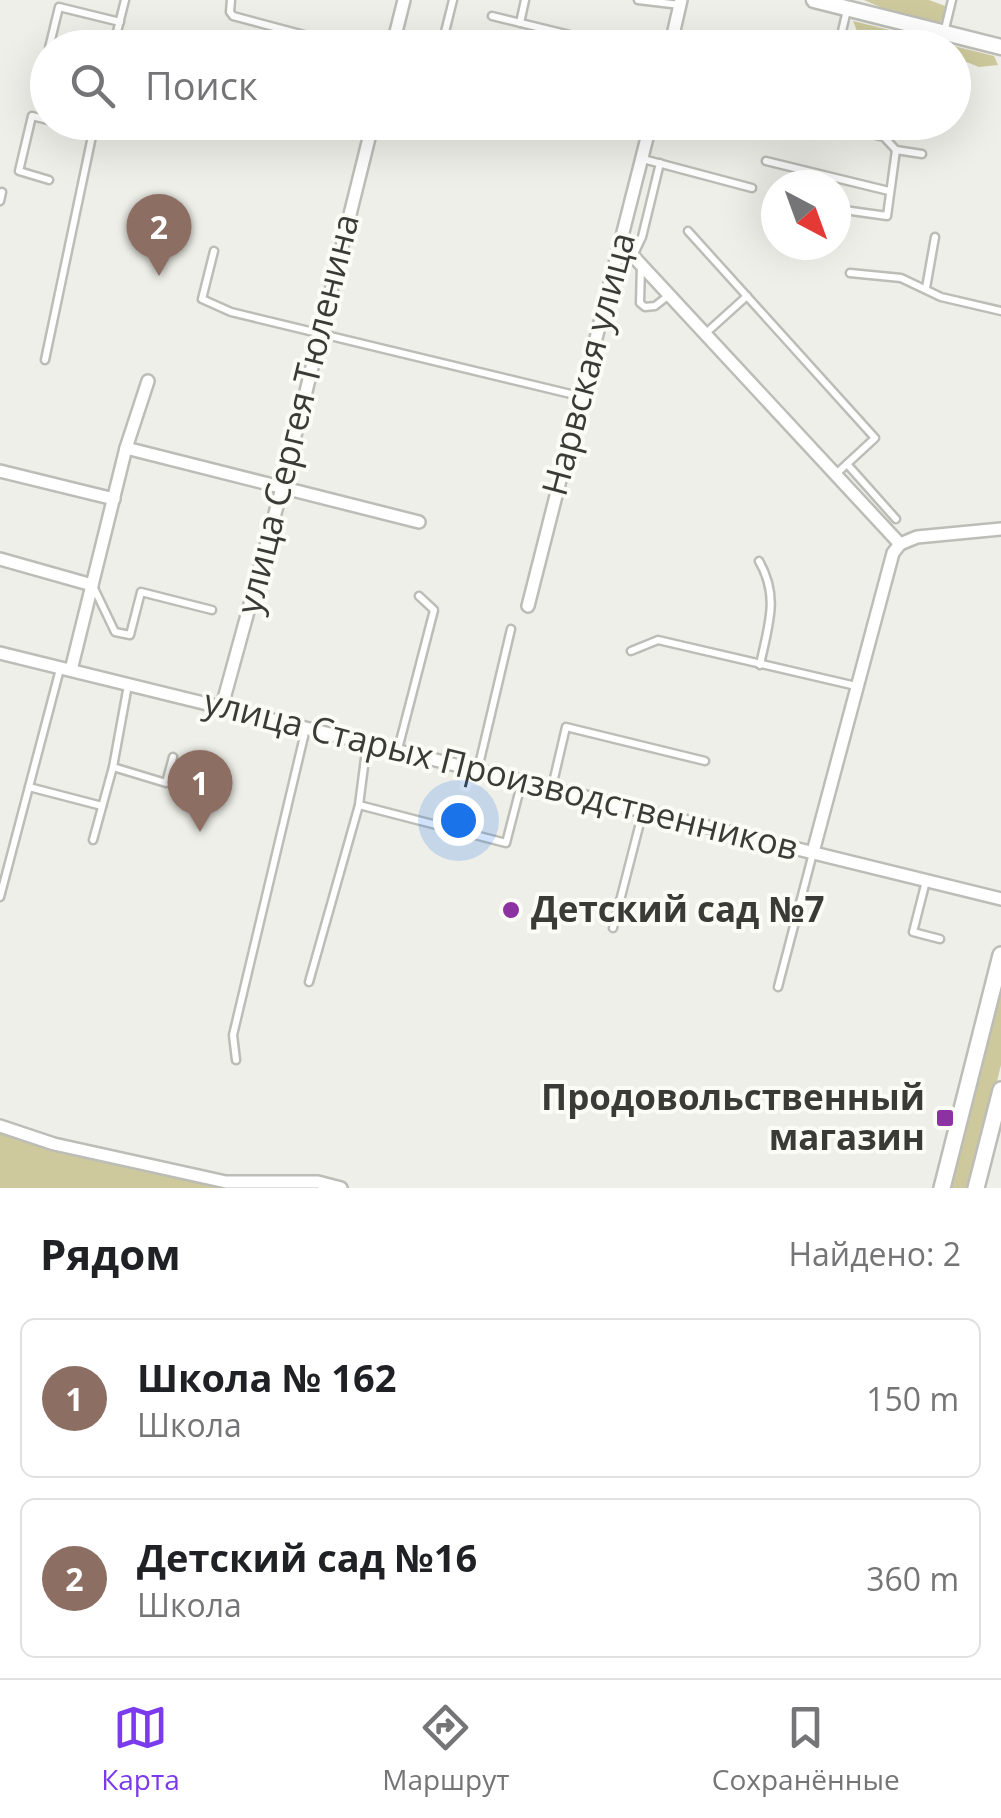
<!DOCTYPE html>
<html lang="ru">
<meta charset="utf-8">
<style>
:root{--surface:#fff;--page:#f2f2f2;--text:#202124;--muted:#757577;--line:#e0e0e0;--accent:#7c3aed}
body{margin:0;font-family:"Open Sans",sans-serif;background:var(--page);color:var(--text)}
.compass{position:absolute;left:761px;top:170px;width:90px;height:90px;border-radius:50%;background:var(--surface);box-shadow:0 10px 40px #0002;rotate:139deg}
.you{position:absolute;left:458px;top:820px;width:35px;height:35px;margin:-25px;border:8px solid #fff;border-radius:50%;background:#1a73e8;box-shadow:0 0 0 15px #1a73e833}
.badge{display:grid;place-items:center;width:65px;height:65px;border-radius:50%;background:var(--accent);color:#fff;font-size:32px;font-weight:700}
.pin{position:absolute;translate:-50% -82px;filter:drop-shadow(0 2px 5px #0008)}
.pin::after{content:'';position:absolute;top:52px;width:35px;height:30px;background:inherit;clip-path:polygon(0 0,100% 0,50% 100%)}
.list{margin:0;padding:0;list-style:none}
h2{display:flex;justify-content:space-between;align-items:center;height:130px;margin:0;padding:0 40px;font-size:42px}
h2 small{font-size:32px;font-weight:400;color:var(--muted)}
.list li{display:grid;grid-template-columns:65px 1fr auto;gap:30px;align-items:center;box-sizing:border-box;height:160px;margin:0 20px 20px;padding:0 20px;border:2px solid var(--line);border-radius:15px}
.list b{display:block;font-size:38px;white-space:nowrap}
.list p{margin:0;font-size:32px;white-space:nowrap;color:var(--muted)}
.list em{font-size:32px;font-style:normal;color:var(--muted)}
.icon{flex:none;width:55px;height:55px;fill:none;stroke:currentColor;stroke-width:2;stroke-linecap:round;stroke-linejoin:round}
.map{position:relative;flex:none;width:1001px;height:1188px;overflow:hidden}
.search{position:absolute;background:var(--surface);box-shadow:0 10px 40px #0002;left:30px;right:30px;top:30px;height:110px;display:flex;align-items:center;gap:25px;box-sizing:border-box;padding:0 35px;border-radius:55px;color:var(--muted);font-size:38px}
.sheet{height:490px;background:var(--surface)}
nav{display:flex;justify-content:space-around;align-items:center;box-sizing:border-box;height:140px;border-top:2px solid var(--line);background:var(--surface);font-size:28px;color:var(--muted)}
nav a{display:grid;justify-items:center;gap:5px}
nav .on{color:var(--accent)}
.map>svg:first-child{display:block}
</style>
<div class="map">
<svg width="1001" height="1188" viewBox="0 0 1001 1188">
<rect width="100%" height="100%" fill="#efefe9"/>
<g fill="#cdc99c">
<polygon points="864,0 929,0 948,7 940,23 907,19"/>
<polygon points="853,21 994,56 998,65 979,67 954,57 954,48 922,47 857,31"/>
<polygon points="1001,978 1001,1065 971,1188 949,1188"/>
<polygon points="0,1131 229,1188 0,1188"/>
</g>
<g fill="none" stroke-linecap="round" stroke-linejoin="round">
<g stroke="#bdbdb7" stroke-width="11">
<g id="service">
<polyline points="231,0 230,12 233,16 353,48"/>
<polyline points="638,0 680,5"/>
<polyline points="492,16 623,48"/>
<polyline points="520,23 525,0"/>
<polyline points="944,33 952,0"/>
<polyline points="49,48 59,7 120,22"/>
<polyline points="113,48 125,0"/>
<polyline points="441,48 453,0"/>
<polyline points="838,48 847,10"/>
<polyline points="48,52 40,82 48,84"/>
<polyline points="48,120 32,116 19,171 49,180"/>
<polyline points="60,122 93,130"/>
<polyline points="155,122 176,127"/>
<polyline points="819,122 884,137 896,150 922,154"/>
<polyline points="643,159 752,188"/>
<polyline points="766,161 889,191"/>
<polyline points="0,201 2,192"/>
<polyline points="844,210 887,216 896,150"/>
<polyline points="688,231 875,438 836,474"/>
<polyline points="214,251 202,299 231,312 579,396"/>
<polyline points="633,256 642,237 660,163"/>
<polyline points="641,265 640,303 645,307 655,306 669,295"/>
<polyline points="850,273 901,278 941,297 1001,311"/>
<polyline points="926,288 935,237"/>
<polyline points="706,333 747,296"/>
<polyline points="45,360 95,122"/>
<polyline points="847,464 896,519"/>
<path d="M759 561C780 598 768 625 760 665"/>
<polyline points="93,586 115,632 130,635 141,592 212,610"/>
<polyline points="631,651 658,640 856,686"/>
<polyline points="398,749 434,610 419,596"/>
<polyline points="113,767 166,783 173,757"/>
<polyline points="478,769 511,629"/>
<polyline points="29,787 102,806"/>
<polyline points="552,787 566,727 705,761"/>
<polyline points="359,805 506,843 522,781"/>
<polyline points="93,840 113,767 128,685"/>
<polyline points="926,881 913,932 940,939"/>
<polyline points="0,897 60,669"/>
<polyline points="613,928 643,811"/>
<polyline points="309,982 359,805 367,743"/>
<polyline points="778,987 813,853"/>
<polyline points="236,1060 233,1035 306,728"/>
</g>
</g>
<g stroke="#bdbdb7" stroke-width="16">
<g id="minor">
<polyline points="392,48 404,0"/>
<polyline points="670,48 681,0"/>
<polyline points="620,246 633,256 900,544"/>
<polyline points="126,448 419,522"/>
<polyline points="0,471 114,499"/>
<polyline points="900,544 917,537 1001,529"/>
<polyline points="0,559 92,585"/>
<polyline points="528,606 651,122"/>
<polyline points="0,653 1001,899"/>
<polyline points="71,670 126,448 148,381"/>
<polyline points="222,706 282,488 373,122"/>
<polyline points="813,852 893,553 900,544"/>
<polyline points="0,1126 54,1144 226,1182 318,1182 341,1188"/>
</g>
</g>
<g stroke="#bdbdb7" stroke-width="19">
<polyline id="tertiary" points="814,0 1001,47"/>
</g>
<g stroke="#bdbdb7" stroke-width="20">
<g id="secondary">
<polyline points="942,1188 1001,955"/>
<polyline points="976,1188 1001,1090"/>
</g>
</g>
<use href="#service" stroke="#fff" stroke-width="6"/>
<use href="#minor" stroke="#fff" stroke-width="11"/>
<use href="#tertiary" stroke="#fff" stroke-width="14"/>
<use href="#secondary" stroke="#fff" stroke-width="15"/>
</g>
<g fill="#8b33a0" stroke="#fcfcf6" stroke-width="4">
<circle cx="511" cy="910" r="10"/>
<rect x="935" y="1108" width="20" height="20" rx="5"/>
</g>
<g text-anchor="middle" stroke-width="8" stroke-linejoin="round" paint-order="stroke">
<g font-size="35" fill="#3a3a37" stroke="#fcfcf6">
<text transform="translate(589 364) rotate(-75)" y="12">Нарвская улица</text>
<text transform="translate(298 414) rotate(-76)" y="12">улица Сергея Тюленина</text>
<text transform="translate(501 775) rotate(14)" y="12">улица Старых Производственников</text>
</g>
<g font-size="35" font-weight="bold" fill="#3a3a37" stroke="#fcfcf6" text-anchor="start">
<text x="531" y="922">Детский сад №7</text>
<text x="925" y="1110" text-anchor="end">Продовольственный<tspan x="925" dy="40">магазин</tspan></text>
</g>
</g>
</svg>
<svg class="compass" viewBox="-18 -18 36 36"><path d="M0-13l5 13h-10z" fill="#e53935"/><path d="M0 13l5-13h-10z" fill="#757577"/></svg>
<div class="you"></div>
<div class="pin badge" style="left:200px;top:832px;background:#8d6e63">1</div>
<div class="pin badge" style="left:159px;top:276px;background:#8d6e63">2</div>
<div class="search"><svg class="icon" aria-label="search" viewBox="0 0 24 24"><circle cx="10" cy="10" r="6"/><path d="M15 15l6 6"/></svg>Поиск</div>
</div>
<section class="sheet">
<h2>Рядом<small>Найдено: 2</small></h2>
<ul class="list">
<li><span class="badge" style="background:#8d6e63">1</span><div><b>Школа № 162</b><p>Школа</p></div><em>150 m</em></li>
<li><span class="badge" style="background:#8d6e63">2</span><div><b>Детский сад №16</b><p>Школа</p></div><em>360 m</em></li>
</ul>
</section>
<nav>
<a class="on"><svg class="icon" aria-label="map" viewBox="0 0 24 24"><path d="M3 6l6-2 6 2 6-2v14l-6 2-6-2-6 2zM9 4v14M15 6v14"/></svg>Карта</a>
<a><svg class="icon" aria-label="directions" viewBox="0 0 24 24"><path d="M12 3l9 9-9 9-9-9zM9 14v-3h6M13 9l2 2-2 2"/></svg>Маршрут</a>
<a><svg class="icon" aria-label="saved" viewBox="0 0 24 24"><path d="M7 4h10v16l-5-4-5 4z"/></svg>Сохранённые</a>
</nav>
